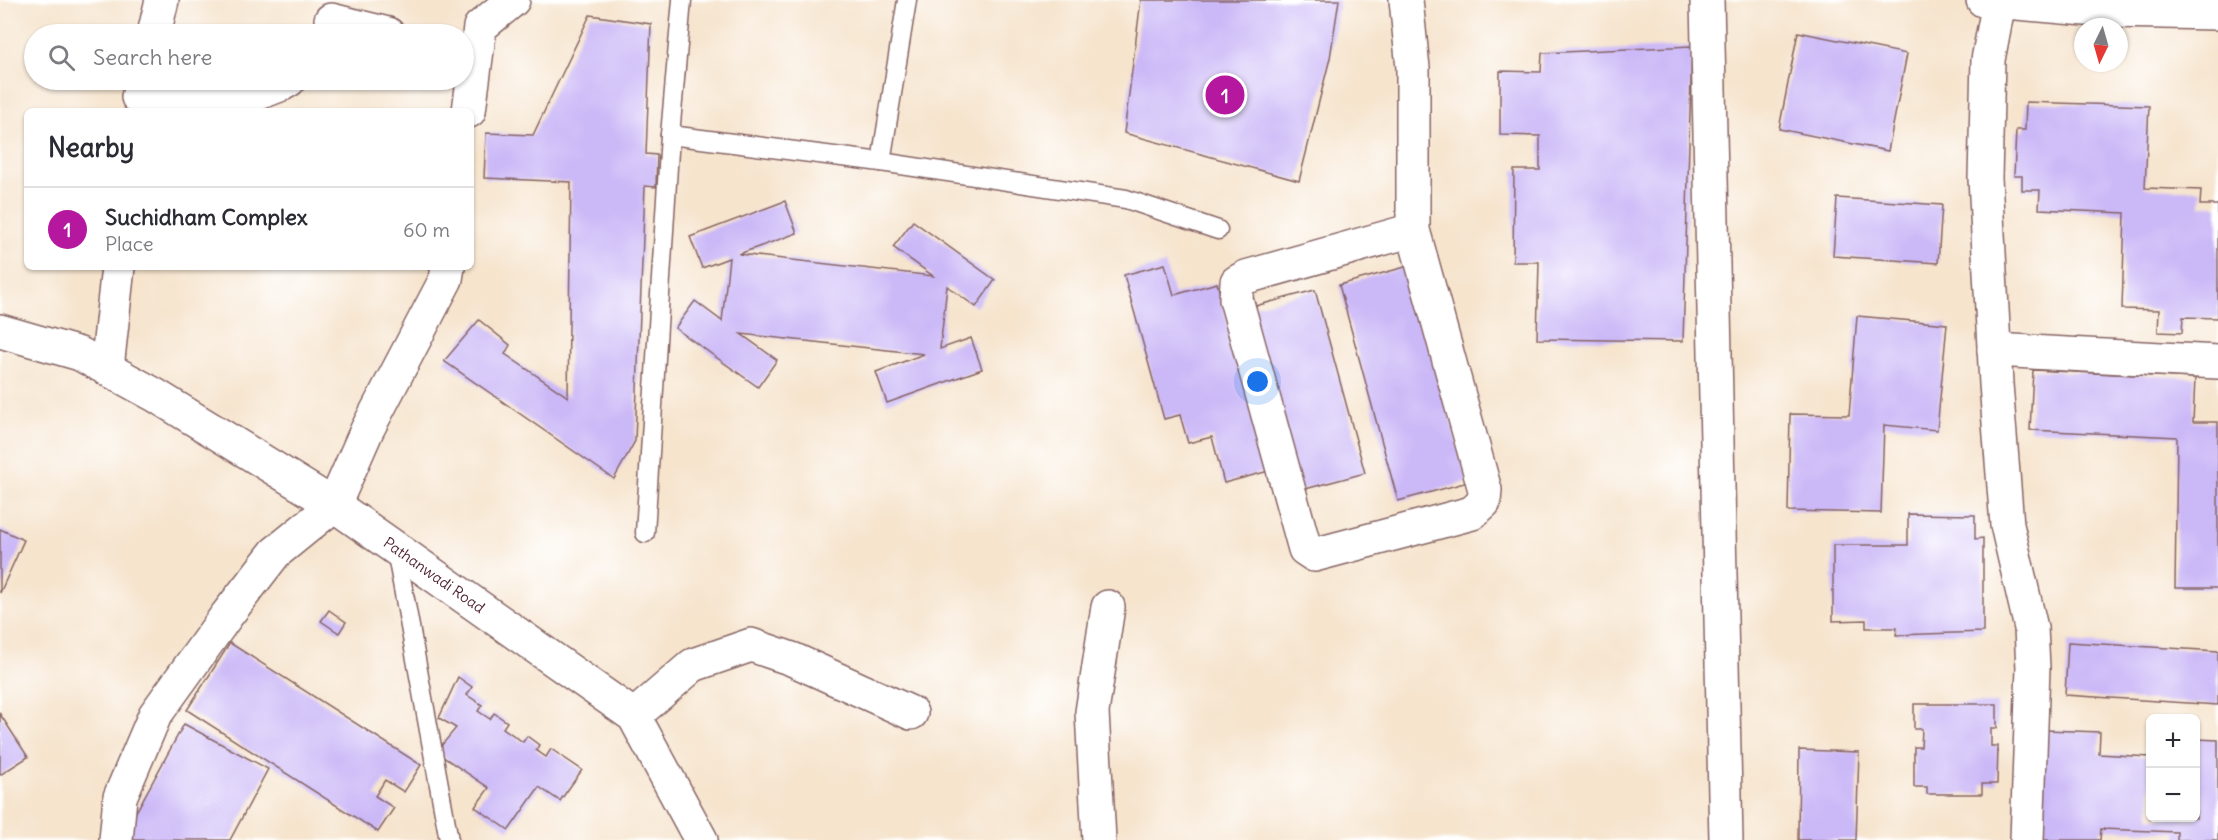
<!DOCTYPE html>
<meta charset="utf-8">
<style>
:root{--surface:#fff;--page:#f7f7f7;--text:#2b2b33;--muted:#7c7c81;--line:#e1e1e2;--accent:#b5179e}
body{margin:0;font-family:Delius,sans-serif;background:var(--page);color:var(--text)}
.controls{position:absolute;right:18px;bottom:18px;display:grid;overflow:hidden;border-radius:9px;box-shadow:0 2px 4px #0004}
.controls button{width:54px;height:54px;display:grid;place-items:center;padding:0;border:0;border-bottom:2px solid var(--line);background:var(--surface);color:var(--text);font:30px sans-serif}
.compass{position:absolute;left:2074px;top:18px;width:54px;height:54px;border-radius:50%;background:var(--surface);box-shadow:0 2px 4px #0004;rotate:185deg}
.you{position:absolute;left:1258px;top:382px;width:21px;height:21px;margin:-15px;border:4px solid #fff;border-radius:50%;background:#1a73e8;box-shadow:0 0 0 9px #1a73e833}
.badge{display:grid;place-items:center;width:39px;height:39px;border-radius:50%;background:var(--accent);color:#fff;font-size:20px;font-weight:700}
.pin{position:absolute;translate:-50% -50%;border:3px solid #fff;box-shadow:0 2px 6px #0006}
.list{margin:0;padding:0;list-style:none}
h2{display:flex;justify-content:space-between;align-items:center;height:78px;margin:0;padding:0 24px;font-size:26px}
h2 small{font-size:20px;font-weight:400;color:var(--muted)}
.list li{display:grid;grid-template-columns:39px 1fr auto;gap:18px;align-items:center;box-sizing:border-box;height:84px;padding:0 24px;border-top:2px solid var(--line)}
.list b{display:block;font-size:22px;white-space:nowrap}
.list p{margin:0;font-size:20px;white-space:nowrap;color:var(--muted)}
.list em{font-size:20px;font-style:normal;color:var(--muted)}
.icon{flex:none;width:33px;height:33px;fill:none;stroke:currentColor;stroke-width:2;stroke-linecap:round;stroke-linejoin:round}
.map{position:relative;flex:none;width:2218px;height:840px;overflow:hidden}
.search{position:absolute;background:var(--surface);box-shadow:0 2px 4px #0004;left:24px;top:24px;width:450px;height:66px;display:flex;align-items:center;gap:15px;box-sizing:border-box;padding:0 21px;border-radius:33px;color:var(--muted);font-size:22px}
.panel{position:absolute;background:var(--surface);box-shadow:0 2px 4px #0004;left:24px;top:108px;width:450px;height:162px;border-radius:9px}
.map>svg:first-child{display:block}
</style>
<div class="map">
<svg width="2218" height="840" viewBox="0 0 2218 840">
<rect width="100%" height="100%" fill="#fff"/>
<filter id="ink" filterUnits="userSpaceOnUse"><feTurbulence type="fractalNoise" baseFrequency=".0167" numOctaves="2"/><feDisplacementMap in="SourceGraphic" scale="12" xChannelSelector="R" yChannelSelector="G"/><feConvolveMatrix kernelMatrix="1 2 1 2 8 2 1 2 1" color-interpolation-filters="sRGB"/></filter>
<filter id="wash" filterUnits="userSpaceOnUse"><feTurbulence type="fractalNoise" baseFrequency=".008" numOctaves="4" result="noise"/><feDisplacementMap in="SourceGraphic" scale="24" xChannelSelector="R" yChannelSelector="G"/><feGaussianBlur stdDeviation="1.35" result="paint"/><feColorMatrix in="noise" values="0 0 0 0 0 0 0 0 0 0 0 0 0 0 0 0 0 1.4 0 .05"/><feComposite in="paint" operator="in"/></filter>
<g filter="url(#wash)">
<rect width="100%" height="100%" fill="#f6e4cd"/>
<g id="blocks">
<g fill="#cbb8f7">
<polygon points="1141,0 1339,0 1330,58 1299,181 1124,133"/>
<polygon points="590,15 651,24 646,154 657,155 656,187 645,186 635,441 614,479 444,361 479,320 510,345 505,354 568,397 571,182 484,178 486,133 533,135"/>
<polygon points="1798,32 1907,54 1888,151 1779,129"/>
<polygon points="1692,46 1683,341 1537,339 1539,262 1513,262 1514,170 1540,170 1540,136 1500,135 1500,71 1541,72 1542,53"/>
<polygon points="2026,102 2149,106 2145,188 2201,190 2200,205 2218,205 2218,318 2183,317 2182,333 2158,332 2159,310 2122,309 2125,213 2039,209 2040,190 2022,190 2022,176 2014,176 2016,130 2025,130"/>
<polygon points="1837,198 1942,205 1938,263 1833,256"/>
<polygon points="785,201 797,233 739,254 933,276 893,247 913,221 995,280 976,307 947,286 940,349 971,338 982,369 887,403 876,372 924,354 741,334 777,360 758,387 675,328 695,301 722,321 729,258 702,268 690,237"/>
<polygon points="1165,264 1174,295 1217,283 1269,471 1224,483 1212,437 1188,443 1180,415 1164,419 1124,275"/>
<polygon points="1409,266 1468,482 1398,501 1339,285"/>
<polygon points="1315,290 1365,473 1294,492 1244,309"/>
<polygon points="1857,316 1947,324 1937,430 1884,425 1881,513 1788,511 1790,414 1849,415"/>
<polygon points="2033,370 2195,378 2193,422 2218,422 2218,588 2175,588 2177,437 2030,430"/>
<polygon points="1908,514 1975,515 1975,539 1983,538 1983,632 1896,635 1897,628 1866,628 1866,620 1833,621 1833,545 1908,545"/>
<polygon points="0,529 24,540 0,593"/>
<polygon points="329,610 346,622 339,633 321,621"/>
<polygon points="2068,642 2218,651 2218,705 2065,695"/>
<polygon points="230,643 421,765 404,792 385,780 375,796 394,808 378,832 187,710"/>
<polygon points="458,677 472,687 467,695 482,705 478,711 490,719 494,713 507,722 503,728 523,742 527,736 539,745 536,750 546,757 551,749 582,770 560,801 539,787 509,830 475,807 489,788 436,752 456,728 439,718"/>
<polygon points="1914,704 1997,704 1997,728 1991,728 1991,746 1998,746 1997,784 1982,784 1982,794 1927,794 1927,787 1914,787 1914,747 1921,747 1922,729 1914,729"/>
<polygon points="0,714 28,757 0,775"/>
<polygon points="184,724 268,769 230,840 125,840 122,838"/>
<polygon points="2045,730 2100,732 2099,754 2150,757 2150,818 2196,818 2196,739 2218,740 2218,840 2177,840 2177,832 2101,829 2100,840 2040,840"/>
<polygon points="1799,750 1859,752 1856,840 1798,840"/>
</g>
</g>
</g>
<g filter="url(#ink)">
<use href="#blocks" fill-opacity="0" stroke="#866464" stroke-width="1.5"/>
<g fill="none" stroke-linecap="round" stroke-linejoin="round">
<g stroke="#866464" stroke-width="21">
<g id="service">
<polyline points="670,135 881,162 1126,199 1218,230"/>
<polyline points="881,162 907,0"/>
<polyline points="645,533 670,135 682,0"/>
<polyline points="396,550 449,840"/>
</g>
</g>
<g stroke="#866464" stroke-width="36">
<g id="minor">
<polyline points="1406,0 1413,68 1413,230 1485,490 1484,502 1472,513 1314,555 1305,549 1236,299 1237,282 1246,277 1413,230"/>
<polyline points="1707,0 1726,840"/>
<polyline points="1999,2 1988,60 1985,178 1996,384 2007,525 2031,628 2033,668 2027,840"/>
<polyline points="331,20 388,34"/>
<polyline points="154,34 162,0"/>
<polyline points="138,97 251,96 282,84 289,80"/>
<polyline points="469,111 480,27 513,0"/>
<path id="s1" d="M0 331 80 354 155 395 334 505 634 716 701 840"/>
<polyline points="1994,350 2218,362"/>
<polyline points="107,368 118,267"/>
<polyline points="634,716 693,665 751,645 792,659 911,713"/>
<polyline points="116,840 120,797 155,715 227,615 275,553 334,505 367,430 446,279 448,267"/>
<polyline points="1099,840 1092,712 1108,607"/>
</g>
</g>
<g stroke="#866464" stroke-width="36">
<polyline id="secondary" points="1983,0 2108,11 2218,13"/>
</g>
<use href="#service" stroke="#fff" stroke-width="18"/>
<use href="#minor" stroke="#fff" stroke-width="33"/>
<use href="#secondary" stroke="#fff" stroke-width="33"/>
</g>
</g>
<g text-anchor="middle" stroke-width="6" stroke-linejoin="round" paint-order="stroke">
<g font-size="15" fill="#4a1f2b" stroke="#fff">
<text dy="5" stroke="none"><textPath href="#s1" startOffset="501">Pathanwadi Road</textPath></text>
</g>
</g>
</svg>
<div class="controls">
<button>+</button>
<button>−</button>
</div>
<svg class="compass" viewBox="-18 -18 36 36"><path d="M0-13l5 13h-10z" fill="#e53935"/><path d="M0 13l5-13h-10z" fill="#7c7c81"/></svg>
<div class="you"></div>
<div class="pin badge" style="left:1225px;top:95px">1</div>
<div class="search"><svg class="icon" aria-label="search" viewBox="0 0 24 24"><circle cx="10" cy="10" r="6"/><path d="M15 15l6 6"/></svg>Search here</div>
<section class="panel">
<h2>Nearby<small></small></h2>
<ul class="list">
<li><span class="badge">1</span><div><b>Suchidham Complex</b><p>Place</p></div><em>60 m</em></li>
</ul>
</section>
</div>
